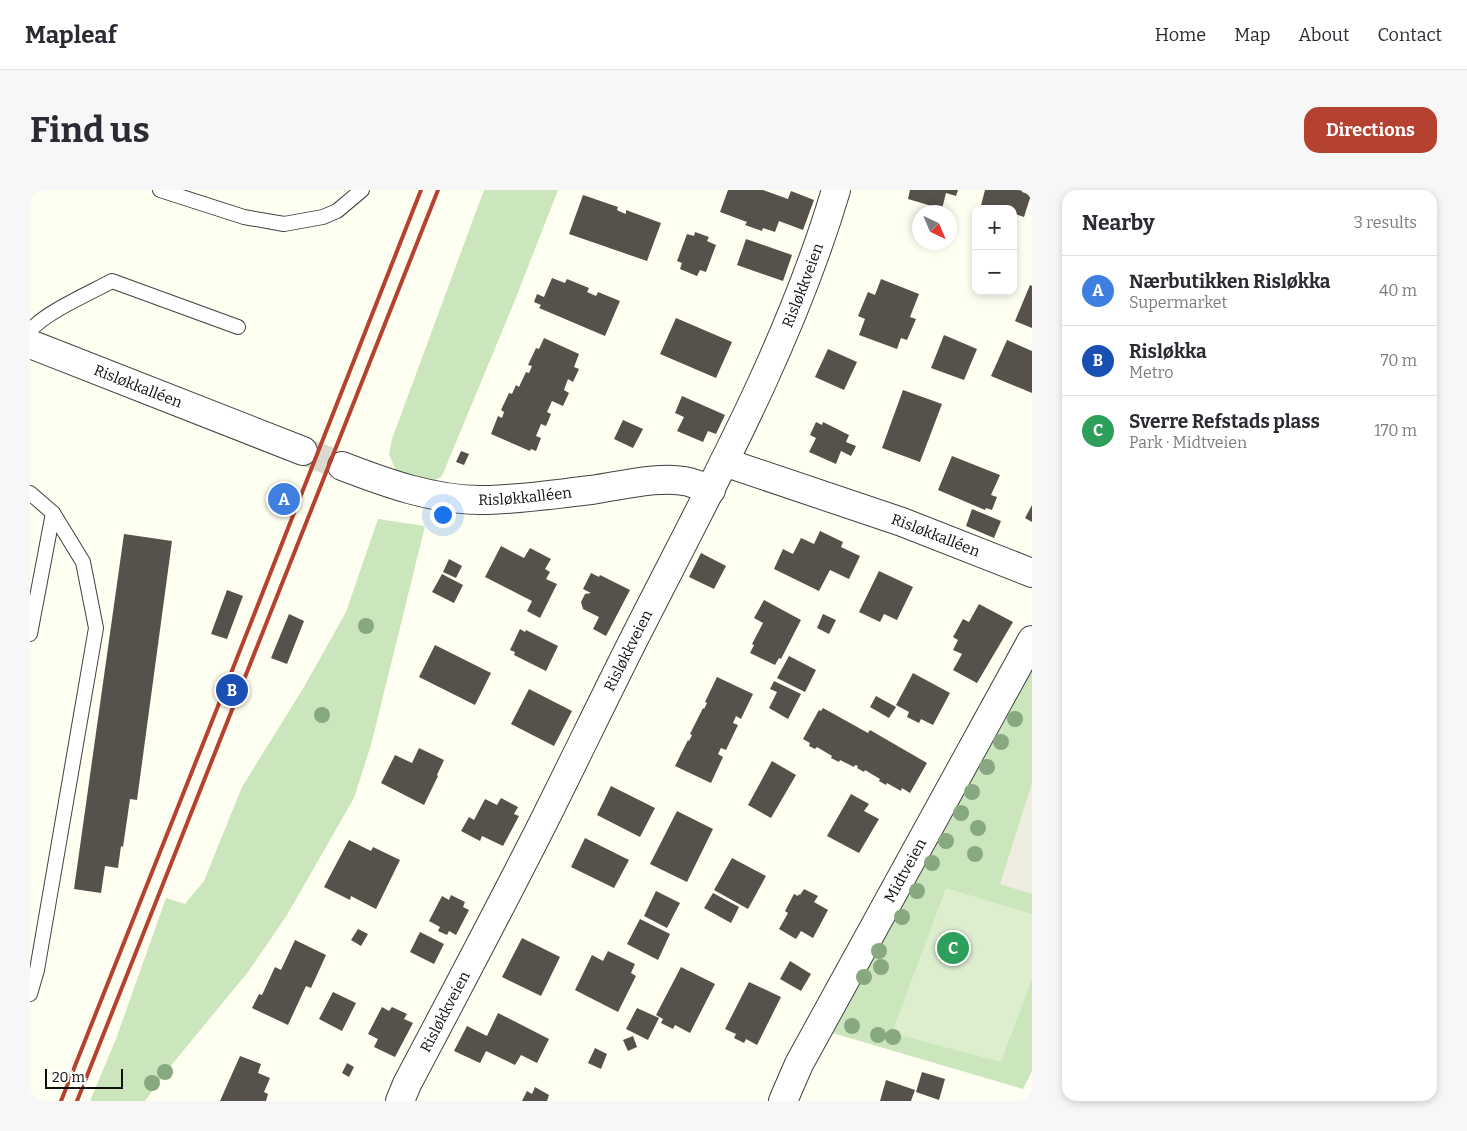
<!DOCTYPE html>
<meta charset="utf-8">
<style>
:root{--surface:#fff;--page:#f7f7f7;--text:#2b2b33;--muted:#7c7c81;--line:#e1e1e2;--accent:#b54130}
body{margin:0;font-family:Bitter,serif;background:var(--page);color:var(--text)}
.controls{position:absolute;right:15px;top:15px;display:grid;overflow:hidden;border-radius:10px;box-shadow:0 2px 8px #0003}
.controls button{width:45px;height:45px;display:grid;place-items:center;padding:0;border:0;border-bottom:1px solid var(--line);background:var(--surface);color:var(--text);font:25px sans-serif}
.compass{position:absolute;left:882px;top:15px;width:45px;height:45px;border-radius:50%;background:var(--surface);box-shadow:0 2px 8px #0003;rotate:136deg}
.scale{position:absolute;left:15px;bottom:12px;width:78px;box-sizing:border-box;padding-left:5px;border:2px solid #0e0e0e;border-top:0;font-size:14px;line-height:18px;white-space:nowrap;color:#0e0e0e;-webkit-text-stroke:4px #fff;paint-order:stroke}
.you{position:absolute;left:412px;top:324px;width:18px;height:18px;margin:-12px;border:4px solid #fff;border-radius:50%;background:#1a73e8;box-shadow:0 0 0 8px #1a73e833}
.badge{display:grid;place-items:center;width:32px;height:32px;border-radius:50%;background:var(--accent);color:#fff;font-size:16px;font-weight:700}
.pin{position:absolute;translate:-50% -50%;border:2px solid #fff;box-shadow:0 1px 5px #0006}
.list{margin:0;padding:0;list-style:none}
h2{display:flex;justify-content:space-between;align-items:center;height:65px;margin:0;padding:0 20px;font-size:21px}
h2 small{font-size:16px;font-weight:400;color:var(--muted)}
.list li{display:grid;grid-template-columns:32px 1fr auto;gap:15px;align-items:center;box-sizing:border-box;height:70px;padding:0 20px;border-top:1px solid var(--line)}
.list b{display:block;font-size:19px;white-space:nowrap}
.list p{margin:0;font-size:16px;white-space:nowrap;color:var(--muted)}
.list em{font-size:16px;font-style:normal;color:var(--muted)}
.map{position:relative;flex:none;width:1002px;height:911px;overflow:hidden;border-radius:15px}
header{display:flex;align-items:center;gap:30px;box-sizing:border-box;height:70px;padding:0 25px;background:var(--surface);border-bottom:1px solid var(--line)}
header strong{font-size:24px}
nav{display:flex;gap:28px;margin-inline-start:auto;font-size:18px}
.intro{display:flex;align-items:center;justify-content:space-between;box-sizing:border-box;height:120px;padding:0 30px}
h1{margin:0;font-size:35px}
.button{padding:12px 22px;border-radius:15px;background:var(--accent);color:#fff;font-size:18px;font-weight:700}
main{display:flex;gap:30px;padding:0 30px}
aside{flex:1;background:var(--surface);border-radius:15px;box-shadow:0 2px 8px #0003}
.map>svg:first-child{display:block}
</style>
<header>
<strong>Mapleaf</strong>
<nav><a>Home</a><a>Map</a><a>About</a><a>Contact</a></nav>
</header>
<div class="intro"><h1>Find us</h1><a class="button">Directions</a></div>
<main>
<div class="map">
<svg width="1002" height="911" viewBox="0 0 1002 911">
<rect width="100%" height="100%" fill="#fefef1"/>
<g fill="#cbe6bc">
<polygon points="454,0 528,0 485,110 412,286 404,291 366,281 359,264 362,249"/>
<polygon points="348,329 395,336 341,555 324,608 257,725 218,782 139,878 115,911 60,911 86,849 136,708 155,714 174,691 212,597 274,497 316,422"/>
<polygon points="1002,475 1002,881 993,899 799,842"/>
</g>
<polygon fill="#ddeece" points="916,698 1002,724 1002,789 971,872 862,843"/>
<polygon fill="#eeede0" points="1002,593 1002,704 970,694"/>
<g fill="#56524b">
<polygon points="698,0 733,0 758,9 761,1 784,10 773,40 749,31 745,42 733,38 732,41 715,35 717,32 690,22"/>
<polygon points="880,0 928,0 926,6 916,3 912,19 878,9"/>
<polygon points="955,0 992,0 992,2 1001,5 994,27 985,24 983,29 983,19 950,19"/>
<polygon points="553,5 588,17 587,20 591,22 596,24 596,20 631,33 617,71 539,44"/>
<polygon points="665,42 679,47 677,51 686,55 676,82 670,80 667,86 650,79 652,73 647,71 657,44 664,46"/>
<polygon points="716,49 762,65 753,91 707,75"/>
<polygon points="522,88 535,93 537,89 559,98 557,102 566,106 568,102 590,111 575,146 509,118 511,115 504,112 507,104 514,107"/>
<polygon points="851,89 889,104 880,127 886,129 877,150 871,148 867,159 829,145 835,129 828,126 838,102 845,105"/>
<polygon points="1000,95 1002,96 1002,138 985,131"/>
<polygon points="646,128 702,152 686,188 630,164"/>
<polygon points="914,145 947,159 934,190 901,178"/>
<polygon points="514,148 549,164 544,177 549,179 543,192 538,189 534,200 539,203 533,216 522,211 517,222 521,224 516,236 511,234 506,246 511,248 506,261 501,259 500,261 461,244 468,226 472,228 474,222 471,220 479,203 482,204 486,195 489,197 496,182 499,183 502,176 498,175 506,158 509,159"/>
<polygon points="977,150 1002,161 1002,203 961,186"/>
<polygon points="798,159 827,172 814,200 785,187"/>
<polygon points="873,200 912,214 890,272 852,258"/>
<polygon points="652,206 695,225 686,244 678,241 673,252 647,241 654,227 645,223"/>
<polygon points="593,230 613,239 603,258 584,249"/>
<polygon points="786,232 792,235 793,232 819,245 816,252 826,256 821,266 811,261 806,274 779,262 786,248 780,245"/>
<polygon points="431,261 439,264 434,275 426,272"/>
<polygon points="922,266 970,285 961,305 967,307 962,320 956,318 955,320 908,300"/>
<polygon points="1002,315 1002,332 995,328"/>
<polygon points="942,319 971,331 964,348 936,336"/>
<polygon points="790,341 813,352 811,357 830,366 819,389 800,380 789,401 744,379 753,359 763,364 771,348 784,354"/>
<polygon points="94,344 142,351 107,610 100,609 93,657 91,656 88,678 75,676 71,703 44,699"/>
<polygon points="471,356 494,368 500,358 521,369 515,379 520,382 516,389 527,394 510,428 497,421 502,411 455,387"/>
<polygon points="671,363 696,376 684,399 659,387"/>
<polygon points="419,369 432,376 426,388 413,382"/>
<polygon points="849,381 883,397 867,430 854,424 850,432 829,422"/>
<polygon points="561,383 569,387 570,385 600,400 576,446 563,439 569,427 553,419 551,412 555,404 561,403 553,399"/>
<polygon points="412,384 433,395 424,413 402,402"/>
<polygon points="197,400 213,406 197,449 181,444"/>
<polygon points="734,410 771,430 751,469 749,468 745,475 720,463 724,455 722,454 733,433 724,428"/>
<polygon points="949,414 983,432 947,493 923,480 932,464 923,460 928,450 923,447 933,429 939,432"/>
<polygon points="259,424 274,431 257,474 241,468"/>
<polygon points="793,424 806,430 799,444 787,438"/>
<polygon points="490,439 495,442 496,440 528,456 516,481 484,465 485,462 480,460"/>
<polygon points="405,455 461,483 445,515 389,487"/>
<polygon points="759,466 786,480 775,502 747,488"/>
<polygon points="883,483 920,503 903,535 891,529 889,533 877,527 879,522 866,515"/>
<polygon points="687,487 723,504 711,529 706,526 703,533 708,535 696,560 691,558 688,564 693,567 681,593 645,576 658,550 659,551 662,545 660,544 673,518 674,519 677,513 675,512"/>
<polygon points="744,491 771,504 758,529 739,518 747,502 740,499"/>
<polygon points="499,499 542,521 524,556 481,534"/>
<polygon points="846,506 866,517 859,528 840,517"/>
<polygon points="793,518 838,543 840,540 897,573 880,603 872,598 871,601 857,593 856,595 849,591 850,589 835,580 834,582 827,578 828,576 825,575 824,577 810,570 809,572 801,568 802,566 787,557 785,559 779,556 780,553 773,549 789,520 791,521"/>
<polygon points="389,558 414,570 407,585 408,586 394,615 351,593 365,565 382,573"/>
<polygon points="742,571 766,585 741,628 718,615"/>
<polygon points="581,596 625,618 610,647 567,625"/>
<polygon points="821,604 839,614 834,621 849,629 829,663 797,646"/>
<polygon points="471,608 488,617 484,624 489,626 473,656 452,646 450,651 431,641 439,627 444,630 455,609 467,615"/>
<polygon points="647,621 683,639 657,692 620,674"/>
<polygon points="555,648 599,670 584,698 541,677"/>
<polygon points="319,650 341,661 343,657 370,670 346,719 321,706 320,710 294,697"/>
<polygon points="702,668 736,686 718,719 684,700"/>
<polygon points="774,699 788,706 784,712 798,720 783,748 771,741 766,749 749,739 758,723 755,721 764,704 768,706 769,704 770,705"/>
<polygon points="626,701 650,713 637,738 614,726"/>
<polygon points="683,703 709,717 701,733 674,718"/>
<polygon points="421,705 435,712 433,717 439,720 426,745 419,741 417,745 408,741 410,737 399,731 412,706 419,710"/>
<polygon points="610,729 640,744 628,770 597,754"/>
<polygon points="328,739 338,744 331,756 321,750"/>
<polygon points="390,742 414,754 404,774 380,762"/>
<polygon points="492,748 530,767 511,806 472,787"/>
<polygon points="265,750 296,765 281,798 276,796 258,835 222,818 229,804 232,805 245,777 251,780"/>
<polygon points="578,761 605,774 601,783 606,786 588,822 545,800 562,765 573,771"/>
<polygon points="760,771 781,784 771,801 750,789"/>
<polygon points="651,777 685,794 660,843 645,835 643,839 631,833 633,829 626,825"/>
<polygon points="719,792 751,807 727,855 716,849 714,853 704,848 706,844 695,839"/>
<polygon points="303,802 326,813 312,841 289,829"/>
<polygon points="352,817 359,821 362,817 377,824 374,829 383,833 365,867 344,857 348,849 338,844"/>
<polygon points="607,818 629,828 618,850 596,839"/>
<polygon points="468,823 519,849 507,873 491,865 485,875 456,861 450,873 424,861 437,836 457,846"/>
<polygon points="603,846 607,857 598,861 593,850"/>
<polygon points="565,858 577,864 571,879 558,873"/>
<polygon points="210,866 231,874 228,883 240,888 234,902 238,904 236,911 190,911"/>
<polygon points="317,873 324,877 319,887 312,883"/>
<polygon points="892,882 915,889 909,910 886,902"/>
<polygon points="856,890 885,900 881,911 850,911"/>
<polygon points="505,897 519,905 517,911 492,911 497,901 502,904"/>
</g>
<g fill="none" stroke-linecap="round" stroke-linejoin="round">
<polyline stroke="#dadacf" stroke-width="28" stroke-dasharray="28 14" stroke-linecap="butt" points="273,261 312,276"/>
<g stroke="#414141" stroke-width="16">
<g id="service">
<polyline points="130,0 214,27 254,34 293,27 307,21 332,0"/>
<path d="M0 141C14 123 60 103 82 91L208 137"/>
<polyline points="0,303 23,323 53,372 66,438 7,780 0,804"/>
<polyline points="0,444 23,323"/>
</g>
</g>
<g stroke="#414141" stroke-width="30">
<g id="minor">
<path id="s1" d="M0 154 273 261"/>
<path id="s2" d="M694 272 872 332 1002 383"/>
<path id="s3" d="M312 276C356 293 403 310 451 310 487 310 525 304 561 300 591 296 630 285 659 292 666 294 674 297 681 300"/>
<path id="s4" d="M370 911 377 894C423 807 469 720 513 633 545 569 576 504 608 441 681 297 760 155 806 0"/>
<path id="s5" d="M753 911 769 874 1002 450"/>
</g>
</g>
<use href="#service" stroke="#fff" stroke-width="14"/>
<use href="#minor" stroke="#fff" stroke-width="28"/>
<g stroke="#b54130" stroke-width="4">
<polyline points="31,911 194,501 391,0"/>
<polyline points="47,911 408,0"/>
</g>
</g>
<g fill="#87a880">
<circle cx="336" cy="436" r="8"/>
<circle cx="292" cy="525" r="8"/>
<circle cx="985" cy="529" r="8"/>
<circle cx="971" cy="552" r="8"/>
<circle cx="957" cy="577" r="8"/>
<circle cx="942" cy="602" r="8"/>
<circle cx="931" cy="623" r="8"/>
<circle cx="948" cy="638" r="8"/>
<circle cx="916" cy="651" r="8"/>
<circle cx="945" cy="664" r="8"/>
<circle cx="902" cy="673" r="8"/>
<circle cx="887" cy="701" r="8"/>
<circle cx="872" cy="727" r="8"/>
<circle cx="849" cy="761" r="8"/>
<circle cx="851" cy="777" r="8"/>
<circle cx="834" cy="787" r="8"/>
<circle cx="822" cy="836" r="8"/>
<circle cx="848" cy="845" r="8"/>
<circle cx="863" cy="847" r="8"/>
<circle cx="135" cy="882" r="8"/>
<circle cx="122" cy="893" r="8"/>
</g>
<g text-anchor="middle" stroke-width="5" stroke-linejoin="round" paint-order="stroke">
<g font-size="15" fill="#0e0e0e" stroke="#fff">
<text dy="5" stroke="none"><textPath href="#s4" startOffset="910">Risløkkveien</textPath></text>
<text dy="5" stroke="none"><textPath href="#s1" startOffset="116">Risløkkalléen</textPath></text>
<text dy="5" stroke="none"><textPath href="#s3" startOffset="188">Risløkkalléen</textPath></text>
<text dy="5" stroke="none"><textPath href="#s2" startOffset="224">Risløkkalléen</textPath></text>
<text dy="5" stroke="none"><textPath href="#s4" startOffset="505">Risløkkveien</textPath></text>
<text dy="5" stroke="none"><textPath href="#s5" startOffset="261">Midtveien</textPath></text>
<text dy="5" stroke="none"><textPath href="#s4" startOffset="100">Risløkkveien</textPath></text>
</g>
</g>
</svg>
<div class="controls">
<button>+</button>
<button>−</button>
</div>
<svg class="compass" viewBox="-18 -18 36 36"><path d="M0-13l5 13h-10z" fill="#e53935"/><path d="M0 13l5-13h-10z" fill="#7c7c81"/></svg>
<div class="scale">20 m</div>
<div class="you"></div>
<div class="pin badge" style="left:254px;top:309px;background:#3f7fe0">A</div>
<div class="pin badge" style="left:202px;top:500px;background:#1a4fb4">B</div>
<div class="pin badge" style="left:923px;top:758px;background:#2e9e5b">C</div>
</div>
<aside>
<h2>Nearby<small>3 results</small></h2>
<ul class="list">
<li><span class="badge" style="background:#3f7fe0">A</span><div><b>Nærbutikken Risløkka</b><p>Supermarket</p></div><em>40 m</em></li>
<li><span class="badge" style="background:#1a4fb4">B</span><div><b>Risløkka</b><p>Metro</p></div><em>70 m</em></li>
<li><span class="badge" style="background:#2e9e5b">C</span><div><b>Sverre Refstads plass</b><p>Park · Midtveien</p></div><em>170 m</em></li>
</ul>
</aside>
</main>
